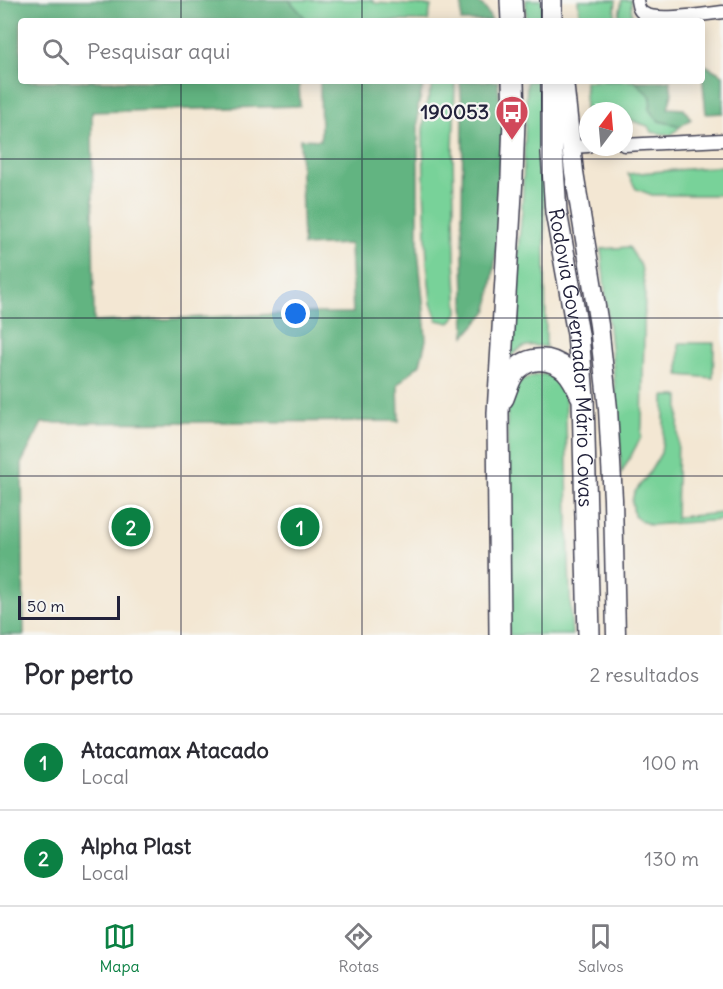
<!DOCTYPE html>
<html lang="pt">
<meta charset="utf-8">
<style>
:root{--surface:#fff;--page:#f7f7f7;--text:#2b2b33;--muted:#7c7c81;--line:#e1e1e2;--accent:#0b8043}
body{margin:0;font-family:Delius,sans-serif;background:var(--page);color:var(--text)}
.compass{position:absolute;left:579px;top:102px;width:54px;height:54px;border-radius:50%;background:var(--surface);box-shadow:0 3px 15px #0003;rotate:16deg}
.scale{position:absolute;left:18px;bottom:15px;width:102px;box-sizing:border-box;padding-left:6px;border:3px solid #22223b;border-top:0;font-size:16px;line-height:21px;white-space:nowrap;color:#22223b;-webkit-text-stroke:4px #f6f6f2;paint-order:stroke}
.you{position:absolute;left:296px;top:314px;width:21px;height:21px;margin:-15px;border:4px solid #fff;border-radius:50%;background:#1a73e8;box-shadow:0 0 0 9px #1a73e833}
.badge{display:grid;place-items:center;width:39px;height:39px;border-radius:50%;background:var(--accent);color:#fff;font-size:20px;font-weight:700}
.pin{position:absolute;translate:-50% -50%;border:3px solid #fff;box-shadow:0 2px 6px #0006}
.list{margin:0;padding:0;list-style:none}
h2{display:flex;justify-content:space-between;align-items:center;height:78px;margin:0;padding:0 24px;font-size:26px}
h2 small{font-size:20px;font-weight:400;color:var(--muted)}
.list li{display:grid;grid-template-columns:39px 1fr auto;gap:18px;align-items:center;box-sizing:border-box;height:96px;padding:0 24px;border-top:2px solid var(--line)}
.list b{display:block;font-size:22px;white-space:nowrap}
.list p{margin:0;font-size:20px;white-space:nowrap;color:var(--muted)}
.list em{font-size:20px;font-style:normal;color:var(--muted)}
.icon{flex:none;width:33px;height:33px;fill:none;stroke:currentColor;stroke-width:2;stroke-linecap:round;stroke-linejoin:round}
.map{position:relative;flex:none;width:723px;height:635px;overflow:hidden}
.search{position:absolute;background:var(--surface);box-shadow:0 3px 15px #0003;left:18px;right:18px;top:18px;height:66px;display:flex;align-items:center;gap:15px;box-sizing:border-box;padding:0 21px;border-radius:6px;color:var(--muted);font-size:22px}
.sheet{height:270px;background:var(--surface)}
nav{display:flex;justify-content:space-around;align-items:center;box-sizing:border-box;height:84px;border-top:2px solid var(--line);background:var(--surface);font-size:16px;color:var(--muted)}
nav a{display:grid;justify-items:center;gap:3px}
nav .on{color:var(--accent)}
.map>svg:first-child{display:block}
</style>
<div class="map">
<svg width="723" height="635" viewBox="0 0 723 635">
<rect width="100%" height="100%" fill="#f6f6f2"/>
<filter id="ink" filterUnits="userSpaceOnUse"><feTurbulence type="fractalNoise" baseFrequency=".0167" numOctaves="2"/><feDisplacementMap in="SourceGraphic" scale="12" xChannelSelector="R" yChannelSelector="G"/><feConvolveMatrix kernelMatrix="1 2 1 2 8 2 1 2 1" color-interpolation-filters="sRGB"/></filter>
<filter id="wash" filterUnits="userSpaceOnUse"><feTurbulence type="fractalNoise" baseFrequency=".008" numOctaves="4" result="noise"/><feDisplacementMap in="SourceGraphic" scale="24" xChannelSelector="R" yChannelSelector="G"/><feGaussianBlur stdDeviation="1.35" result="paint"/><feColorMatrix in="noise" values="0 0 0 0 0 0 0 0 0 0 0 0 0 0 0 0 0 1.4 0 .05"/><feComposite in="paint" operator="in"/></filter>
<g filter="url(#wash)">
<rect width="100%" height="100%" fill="#f3e7d3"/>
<g fill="#78d299" stroke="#4d7a6a" stroke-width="1.5">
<polygon points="286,0 372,0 375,3 431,6 428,21 307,21"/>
<rect x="526" y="0" width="16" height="21"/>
<polygon points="578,0 616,0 614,21 580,21"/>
<polygon points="622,0 631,0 632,21 618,21"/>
<polygon points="434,81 455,81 453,154 455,261 458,312 450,323 437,320 431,303 427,262 424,186 423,130 427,102"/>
<path d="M527 81H543L546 347C526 343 521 346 507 360L522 211Z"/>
<polygon points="585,81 635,81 651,97 650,111 659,121 681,126 671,135 651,132 648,126 633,121 624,113 624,111 588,111 588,133 585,134"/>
<polygon points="723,166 723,195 652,195 636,189 628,174"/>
<polygon points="629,247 641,266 645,289 642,425 641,437 621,474 619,427 601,249"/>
<polygon points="679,343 714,343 713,378 679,375"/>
<path d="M544 374 555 378 565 385C568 469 567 552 572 635H509L507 412C515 386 514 378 544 374Z"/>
<polygon points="664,396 679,396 676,519 678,517 723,513 723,520 651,525 641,521 634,516 632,501 634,493 648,475 661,453 664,428"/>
</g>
<g fill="#62b481" stroke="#426b5e" stroke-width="1.5">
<polygon points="0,0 289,0 308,21 21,21 21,81 299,81 300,106 92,112 94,322 304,313 353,313 350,244 303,246 300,139 321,140 320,81 424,81 418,107 418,250 424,311 426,340 420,364 398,384 399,421 42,423 22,462 24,635 0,635"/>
<path d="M462 0C481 0 484 4 492 21H461Z"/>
<polygon points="703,64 723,75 723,113 706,114 702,74"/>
<polygon points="460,81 498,81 500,106 508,144 497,249 488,310 465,336 462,216 463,118"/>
<polygon points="635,81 670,81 672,94 668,108 684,109 691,119 681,126 659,121 650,111 651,97"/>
</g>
</g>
<g filter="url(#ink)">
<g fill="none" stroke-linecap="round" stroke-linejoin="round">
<g stroke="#414052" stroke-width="15">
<g id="minor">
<path d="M637 0C638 5 638 10 643 13 655 22 707 14 723 12"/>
<polyline points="624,145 723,140"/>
<polyline points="571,147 588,146"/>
</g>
</g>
<g stroke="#414052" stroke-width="21">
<polyline id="secondary" points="564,81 574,172 599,325 608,409 613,499 616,635"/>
</g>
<g stroke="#414052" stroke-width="24">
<g id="trunk">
<polyline points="511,0 512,21"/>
<polyline points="551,0 551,21"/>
<path id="s1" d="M552 81V153L556 212 578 334 583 398 589 635"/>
<path d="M503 398C506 391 508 383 512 376 524 356 549 355 566 370 573 377 577 386 581 395"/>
<polyline points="500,635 498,413 512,177 514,120 513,81"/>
</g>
</g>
<use href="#minor" stroke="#fff" stroke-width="12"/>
<use href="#secondary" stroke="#fff" stroke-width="18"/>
<use href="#trunk" stroke="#fff" stroke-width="21"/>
</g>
</g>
<path fill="none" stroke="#22223b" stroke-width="1.5" stroke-opacity="0.55" d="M181 0V21M362 0V21M542 0V21M181 81V635M362 81V635M542 81V635M0 159H723M0 318H723M0 476H723"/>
<defs>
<g id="bus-pin" transform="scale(1.725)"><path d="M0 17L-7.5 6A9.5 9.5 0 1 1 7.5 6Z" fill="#d1495b" stroke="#f6f6f2"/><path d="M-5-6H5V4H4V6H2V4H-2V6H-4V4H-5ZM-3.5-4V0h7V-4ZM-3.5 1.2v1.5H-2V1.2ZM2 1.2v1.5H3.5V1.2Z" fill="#fff"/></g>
</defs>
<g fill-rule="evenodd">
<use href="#bus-pin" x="512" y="112"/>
</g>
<g text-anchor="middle" stroke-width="4.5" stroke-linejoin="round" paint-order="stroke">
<g font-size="20" font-weight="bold" fill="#22223b" stroke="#f6f6f2" text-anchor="end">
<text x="489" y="119">190053</text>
</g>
<g font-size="20" fill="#22223b" stroke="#f6f6f2">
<text dy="7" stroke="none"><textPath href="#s1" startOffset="278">Rodovia Governador Mário Covas</textPath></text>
</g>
</g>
</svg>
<svg class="compass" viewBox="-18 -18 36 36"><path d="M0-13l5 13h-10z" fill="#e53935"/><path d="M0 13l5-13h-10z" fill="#7c7c81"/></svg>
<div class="scale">50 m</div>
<div class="you"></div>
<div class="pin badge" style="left:300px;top:527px">1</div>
<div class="pin badge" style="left:131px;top:527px">2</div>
<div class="search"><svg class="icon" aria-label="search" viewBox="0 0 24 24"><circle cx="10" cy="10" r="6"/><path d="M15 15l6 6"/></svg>Pesquisar aqui</div>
</div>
<section class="sheet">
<h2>Por perto<small>2 resultados</small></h2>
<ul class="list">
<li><span class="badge">1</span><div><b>Atacamax Atacado</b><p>Local</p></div><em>100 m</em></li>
<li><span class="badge">2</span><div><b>Alpha Plast</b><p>Local</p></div><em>130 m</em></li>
</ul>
</section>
<nav>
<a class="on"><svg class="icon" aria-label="map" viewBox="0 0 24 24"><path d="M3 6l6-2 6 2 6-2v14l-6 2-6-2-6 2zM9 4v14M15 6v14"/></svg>Mapa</a>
<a><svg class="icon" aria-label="directions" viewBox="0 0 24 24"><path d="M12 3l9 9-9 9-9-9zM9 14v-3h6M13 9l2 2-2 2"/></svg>Rotas</a>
<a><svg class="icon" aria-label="saved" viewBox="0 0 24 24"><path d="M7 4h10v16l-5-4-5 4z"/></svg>Salvos</a>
</nav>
